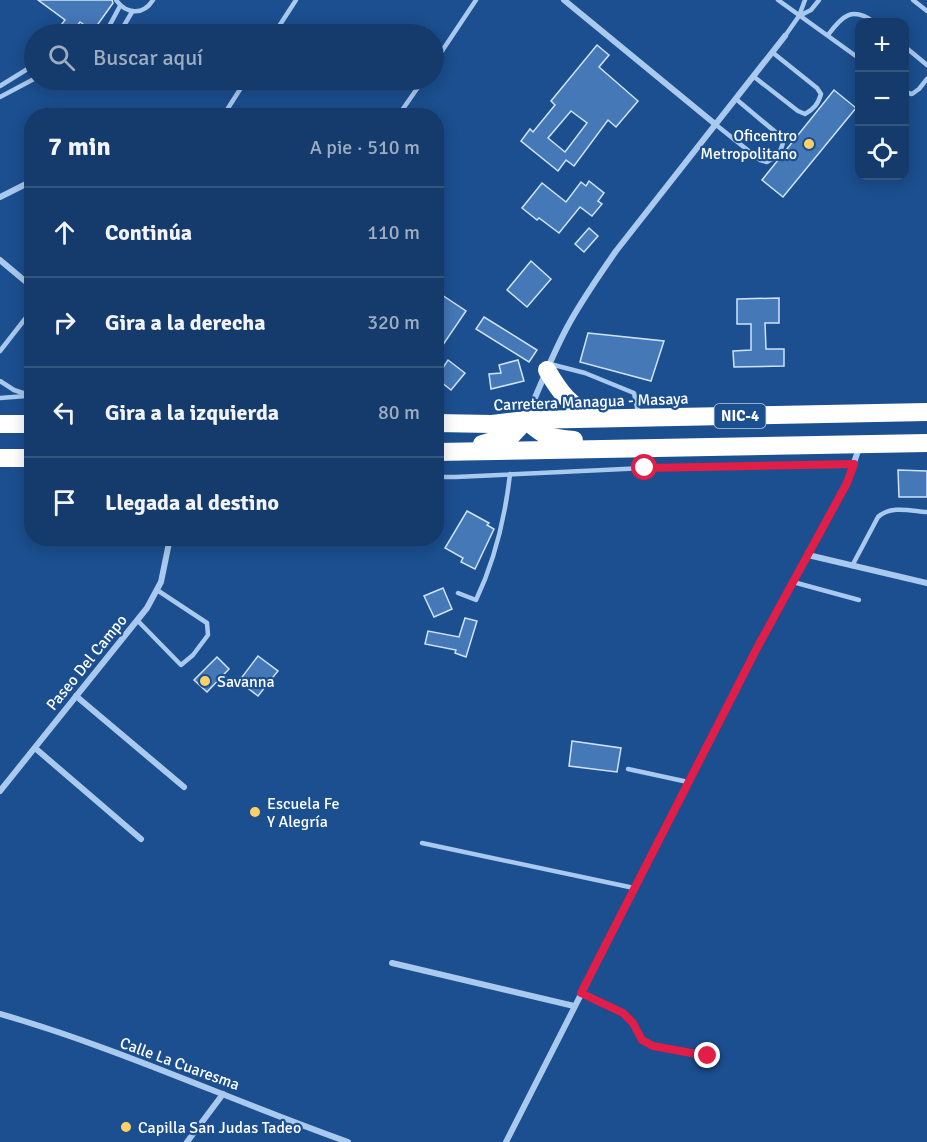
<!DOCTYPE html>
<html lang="es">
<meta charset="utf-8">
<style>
:root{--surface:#143b6b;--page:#214673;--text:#f1f3f6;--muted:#9dadc1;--line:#33557e}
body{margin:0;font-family:Signika,sans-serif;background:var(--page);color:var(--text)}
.controls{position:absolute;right:18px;top:18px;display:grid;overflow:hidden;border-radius:12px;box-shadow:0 3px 15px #0003}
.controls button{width:54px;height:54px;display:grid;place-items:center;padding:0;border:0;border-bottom:2px solid var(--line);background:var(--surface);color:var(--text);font:30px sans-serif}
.stop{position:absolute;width:18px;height:18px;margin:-14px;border:4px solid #e11d48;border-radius:50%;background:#fff}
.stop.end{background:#e11d48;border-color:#fff;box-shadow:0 2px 6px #0008}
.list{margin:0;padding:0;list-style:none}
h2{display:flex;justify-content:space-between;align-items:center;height:78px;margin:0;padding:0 24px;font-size:26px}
h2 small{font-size:20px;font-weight:400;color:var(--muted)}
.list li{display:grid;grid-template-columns:39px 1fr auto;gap:18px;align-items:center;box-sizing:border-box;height:90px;padding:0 24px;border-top:2px solid var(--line)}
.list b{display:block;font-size:22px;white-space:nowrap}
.list em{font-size:20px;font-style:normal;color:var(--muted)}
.icon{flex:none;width:33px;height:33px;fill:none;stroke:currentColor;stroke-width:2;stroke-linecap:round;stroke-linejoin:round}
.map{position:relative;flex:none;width:927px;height:1142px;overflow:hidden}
.search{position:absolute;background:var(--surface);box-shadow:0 3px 15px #0003;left:24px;top:24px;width:420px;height:66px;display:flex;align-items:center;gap:15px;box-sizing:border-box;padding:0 21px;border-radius:33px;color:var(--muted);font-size:22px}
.panel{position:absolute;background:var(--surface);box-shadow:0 3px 15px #0003;left:24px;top:108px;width:420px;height:438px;border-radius:24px}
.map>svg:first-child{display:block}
</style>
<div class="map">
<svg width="927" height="1142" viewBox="0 0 927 1142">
<rect width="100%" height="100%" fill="#1b4f8f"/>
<g fill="#4478b7" stroke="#cfe3fa" stroke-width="1.5" fill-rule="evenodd">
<polygon points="38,0 112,0 113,3 93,31 80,22 71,34 66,34 58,29 65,20"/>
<path d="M597 45 609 55 599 67 638 101 616 127 608 120 574 166 566 160 558 171 521 141 530 129 533 132 555 105 551 101ZM571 111 587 123 565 152 548 138Z"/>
<polygon points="834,90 856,108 783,197 762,180"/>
<polygon points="589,181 604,193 598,201 602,204 592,216 580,207 559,233 539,218 537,220 522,208 542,183 566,202 581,182 586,186"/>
<polygon points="589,228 598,236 584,252 575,244"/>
<polygon points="531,261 551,279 527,307 507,290"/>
<polygon points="436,291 466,311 436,355"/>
<polygon points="779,298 779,323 765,323 766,349 784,349 784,366 734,367 733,351 751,350 751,324 737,324 737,299"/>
<polygon points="484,317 537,350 529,362 476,329"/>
<polygon points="588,333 664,341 651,381 580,362"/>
<polygon points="448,360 465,373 451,390 436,378"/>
<polygon points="518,360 524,381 491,389 489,374 501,373 499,365"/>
<polygon points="898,470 927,471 927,497 899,497"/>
<polygon points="467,511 489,523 487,525 494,529 475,569 461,562 463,558 445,548"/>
<polygon points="443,588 452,609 434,617 424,596"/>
<polygon points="465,618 477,621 466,657 455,653 456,650 425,644 428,631 459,637"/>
<polygon points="258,656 278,671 258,696 239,681"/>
<polygon points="217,657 229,669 207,692 194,680"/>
<polygon points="572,741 621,748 617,772 569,766"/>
</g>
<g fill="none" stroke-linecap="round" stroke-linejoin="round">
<g stroke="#a9c9ee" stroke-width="4.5">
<path d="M116 0C126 14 143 16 153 0"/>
<polyline points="778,0 860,59"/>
<polyline points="913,0 927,11"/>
<polyline points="799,16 811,10 819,0"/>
<polyline points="105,34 120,6"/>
<polyline points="119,34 132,12"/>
<polyline points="274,34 296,0"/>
<path d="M828 35C842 16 852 6 874 22"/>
<polyline points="785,36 799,16 805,0"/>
<polyline points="904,46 927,65"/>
<polyline points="434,63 476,0"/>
<path d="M753 76 798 111 805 114C814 109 818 104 821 94L817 88 772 52"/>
<polyline points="0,86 34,65"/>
<polyline points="904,92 912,94 919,89 927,79"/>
<polyline points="0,97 34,79"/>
<polyline points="223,116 246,80"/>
<polyline points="398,116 423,80"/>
<path d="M715 124 760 160 767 162C776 158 781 152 783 143L779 135 736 99"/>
<polyline points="0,351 32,310"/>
<polyline points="550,364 585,373 634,393 638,412"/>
<polyline points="0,381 14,390 32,396"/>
<polyline points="0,398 26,396"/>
<polyline points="436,473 443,477 456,477 645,468 854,464"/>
<path d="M852 566 878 517C891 505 911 511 927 512"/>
<polyline points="793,582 859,600"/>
<path d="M458 593 476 600C495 560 505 518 510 474"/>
<polyline points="137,620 181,665 193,655 208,635 207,623 157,590"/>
<polyline points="628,769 688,782"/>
<polyline points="422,843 634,888"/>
<polyline points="581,993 623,1013 633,1023 642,1040 653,1046 708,1056"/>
</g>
<g stroke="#a9c9ee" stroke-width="6">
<polyline points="564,0 715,124"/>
<polyline points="0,197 32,181"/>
<polyline points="0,260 25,281"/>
<path d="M527 416C541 385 553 352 570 322 584 297 600 274 616 251L785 36"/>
<polyline points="808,555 927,583"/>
<polyline points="76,696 184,787"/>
<polyline points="35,748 141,839"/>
<polyline points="0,791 147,608 161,582 170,538"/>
<polyline points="392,963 574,1006"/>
<path d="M0 1014C119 1048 232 1101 348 1142"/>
<polyline points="187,1142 223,1094"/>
<polyline points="506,1142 757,648 847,483 859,448"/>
</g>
<g stroke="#fff" stroke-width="18">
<path d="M547 370C559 391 572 410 597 416"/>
<path d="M526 420C544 437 549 438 574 440"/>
<polyline points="436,423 492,424 526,420 927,412"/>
<polyline points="0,424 32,424"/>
<polyline points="482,444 512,435 526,420"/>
<polyline points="436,452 927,443"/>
<polyline points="0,458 32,458"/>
</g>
</g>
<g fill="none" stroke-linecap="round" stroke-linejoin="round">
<polyline stroke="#e11d48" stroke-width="8" points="645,468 854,464 847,483 757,648 581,993 623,1013 633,1023 642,1040 653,1046 708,1056"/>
</g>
<g fill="#ffd166" stroke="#1b4f8f" stroke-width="2">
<circle cx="809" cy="144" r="6"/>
<circle cx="205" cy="681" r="6"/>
<circle cx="255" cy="812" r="6"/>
<circle cx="126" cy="1127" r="6"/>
</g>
<g text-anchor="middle" stroke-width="4.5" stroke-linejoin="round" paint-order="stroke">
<rect fill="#1b4f8f" stroke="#bbcadd" stroke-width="1.5" x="714.5" y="404" width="51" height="24" rx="4.5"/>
<g font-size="15" font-weight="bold" fill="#fff">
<text x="740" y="421">NIC-4</text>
</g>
<g font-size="16" fill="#fff" stroke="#1b4f8f" text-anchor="start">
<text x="797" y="141" text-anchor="end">Oficentro<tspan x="797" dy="18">Metropolitano</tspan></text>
<text x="217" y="687">Savanna</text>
<text x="267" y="809">Escuela Fe<tspan x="267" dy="18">Y Alegría</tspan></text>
<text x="138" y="1133">Capilla San Judas Tadeo</text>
</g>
<g font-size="16" fill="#fff" stroke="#1b4f8f">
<text transform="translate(591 401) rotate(-2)" y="6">Carretera Managua - Masaya</text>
<text transform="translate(86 662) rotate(-51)" y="6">Paseo Del Campo</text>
<text transform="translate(180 1063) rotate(20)" y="6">Calle La Cuaresma</text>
</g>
</g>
</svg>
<div class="controls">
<button>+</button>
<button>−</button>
<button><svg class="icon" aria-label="locate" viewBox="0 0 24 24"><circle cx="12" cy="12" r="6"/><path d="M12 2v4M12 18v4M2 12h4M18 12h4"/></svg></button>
</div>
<div class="stop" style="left:645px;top:468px"></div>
<div class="stop end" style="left:708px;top:1056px"></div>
<div class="search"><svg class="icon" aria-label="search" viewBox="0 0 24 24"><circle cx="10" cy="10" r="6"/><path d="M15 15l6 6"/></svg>Buscar aquí</div>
<section class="panel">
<h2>7 min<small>A pie · 510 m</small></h2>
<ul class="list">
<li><svg class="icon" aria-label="ahead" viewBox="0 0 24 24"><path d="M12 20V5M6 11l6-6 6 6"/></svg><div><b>Continúa</b></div><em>110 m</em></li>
<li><svg class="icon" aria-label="right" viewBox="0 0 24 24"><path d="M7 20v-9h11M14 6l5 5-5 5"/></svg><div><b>Gira a la derecha</b></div><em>320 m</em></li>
<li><svg class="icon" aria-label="left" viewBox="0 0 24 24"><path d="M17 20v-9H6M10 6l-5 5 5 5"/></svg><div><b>Gira a la izquierda</b></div><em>80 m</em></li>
<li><svg class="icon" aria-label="arrive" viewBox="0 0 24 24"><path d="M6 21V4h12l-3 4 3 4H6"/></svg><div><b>Llegada al destino</b></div></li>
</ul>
</section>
</div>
